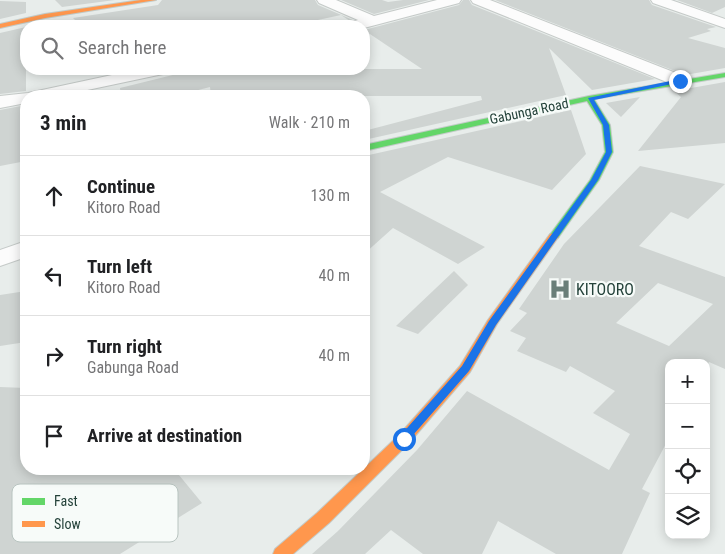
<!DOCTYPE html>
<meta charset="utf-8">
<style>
:root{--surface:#fff;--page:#f2f2f2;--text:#202124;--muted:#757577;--line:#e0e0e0}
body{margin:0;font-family:"Roboto Condensed",sans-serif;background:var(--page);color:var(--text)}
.controls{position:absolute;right:15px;bottom:15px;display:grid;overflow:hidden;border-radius:10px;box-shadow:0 2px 12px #0003}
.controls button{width:45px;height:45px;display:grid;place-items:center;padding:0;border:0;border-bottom:1px solid var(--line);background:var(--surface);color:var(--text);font:25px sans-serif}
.stop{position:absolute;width:15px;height:15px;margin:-11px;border:4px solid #1a73e8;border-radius:50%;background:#fff}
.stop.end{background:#1a73e8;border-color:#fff;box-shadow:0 1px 5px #0008}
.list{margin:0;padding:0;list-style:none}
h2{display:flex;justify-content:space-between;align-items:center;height:65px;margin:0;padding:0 20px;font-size:21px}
h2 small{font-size:16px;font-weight:400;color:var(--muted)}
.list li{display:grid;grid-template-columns:32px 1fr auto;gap:15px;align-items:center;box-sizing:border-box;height:80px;padding:0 20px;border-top:1px solid var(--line)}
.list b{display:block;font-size:19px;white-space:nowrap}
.list p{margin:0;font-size:16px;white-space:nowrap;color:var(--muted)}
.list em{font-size:16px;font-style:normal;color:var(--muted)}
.icon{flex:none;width:28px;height:28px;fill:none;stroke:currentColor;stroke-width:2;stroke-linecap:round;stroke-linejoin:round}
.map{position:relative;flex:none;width:725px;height:554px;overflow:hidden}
.search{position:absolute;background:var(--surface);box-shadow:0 2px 12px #0003;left:20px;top:20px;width:350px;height:55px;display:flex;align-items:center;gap:12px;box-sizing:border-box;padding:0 18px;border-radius:20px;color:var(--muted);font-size:19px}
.panel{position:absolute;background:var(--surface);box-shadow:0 2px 12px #0003;left:20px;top:90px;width:350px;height:385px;border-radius:20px}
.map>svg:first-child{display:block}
</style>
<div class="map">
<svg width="725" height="554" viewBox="0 0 725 554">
<rect width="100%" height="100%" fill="#e8edeb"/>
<g fill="#cfd4d2" fill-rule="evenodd">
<polygon points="55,0 115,0 62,7"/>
<polygon points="162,0 315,0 318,5 353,20 350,21 341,15 290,26 81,26 73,18 158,5"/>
<polygon points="341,0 382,0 388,2 403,0 429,0 374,14"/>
<polygon points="463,0 469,0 472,5 655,79 592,90 549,48 566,95 364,140 364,131 482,100 481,96 211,96 210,87 175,96 121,96 120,88 197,69 422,69 364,30 459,5"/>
<polygon points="495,0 649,0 652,5 716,27 707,29 711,31 688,38 725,48 725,68 685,75"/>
<polygon points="677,0 725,0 725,7 712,13"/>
<polygon points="0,1 26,2 26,13 0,19"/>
<polygon points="26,27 26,91 0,94 0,33"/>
<polygon points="725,82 725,143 638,151 681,97 674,91"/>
<polygon points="640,97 621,117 606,103"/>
<polygon points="26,105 26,161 0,166 0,110"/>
<polygon points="571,110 586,154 552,190 448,157 380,192 485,247 458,264 393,228 364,254 364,183 369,155"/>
<path d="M640 166 725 184 688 219 671 212 639 246 725 277V369L709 362 706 367V363H669V438L642 489 650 493 622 554H556L498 521 482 554H423L391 530 365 554H312L338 531 417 450 467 391 609 470 630 434 593 413 615 391 570 366 566 372 517 351 526 338 510 331 527 313 519 309 564 244ZM658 283 713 304 669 346 616 323Z"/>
<polygon points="454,271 468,285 418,334 396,326"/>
<polygon points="26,291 26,342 0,346 0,295"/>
<polygon points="0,387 26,388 26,469 174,469 202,503 120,554 0,554"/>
</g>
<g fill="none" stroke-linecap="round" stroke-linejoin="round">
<g stroke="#c5cac8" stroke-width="2">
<g id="street">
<polygon points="317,0 336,0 374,16 437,0 461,0 459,3 364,28 364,26 346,26 348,23 358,20 319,3"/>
<polygon points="471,0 490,0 686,77 689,81 686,85 680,86 674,85 473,3"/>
<polygon points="651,0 671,0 725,19 725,28 653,3"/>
<polygon points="140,69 171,69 169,73 163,74 59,96 26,96 26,103 0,108 0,96 28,93"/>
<polygon points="26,241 26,257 0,266 0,250"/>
</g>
</g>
<g stroke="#c3cbc8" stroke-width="2">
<polygon id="fast" points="725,73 725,77 594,99 610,125 613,152 599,180 558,238 554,239 549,236 590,180 605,152 602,125 587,101 364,151 364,145 589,96"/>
</g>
<g stroke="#c3cbc8" stroke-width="2">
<g id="slow">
<polygon points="141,0 156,0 45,18 0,28 0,24 45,14"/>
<polygon points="554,233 559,236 497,324 470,372 409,443 329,523 293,554 273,554 275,549 317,513 399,435 460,366 488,320 550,234"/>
</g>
</g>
<use href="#street" fill="#fcfcfc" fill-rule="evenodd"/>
<use href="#fast" fill="#63d668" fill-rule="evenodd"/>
<use href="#slow" fill="#ff974d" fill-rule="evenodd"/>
</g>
<polygon fill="#1a73e8" points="680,79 682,82 594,100 609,125 612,152 598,180 496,325 469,371 407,442 400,442 398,439 400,436 462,366 489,321 591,180 606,152 603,125 588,98"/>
<defs>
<g id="hospital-bare" transform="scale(1.725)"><path d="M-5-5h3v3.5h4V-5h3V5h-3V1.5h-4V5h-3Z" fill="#697e78" stroke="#f7fbf9" stroke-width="2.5" paint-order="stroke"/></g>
</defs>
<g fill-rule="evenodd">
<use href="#hospital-bare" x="560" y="289"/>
</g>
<g text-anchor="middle" stroke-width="4.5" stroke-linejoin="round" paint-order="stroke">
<g font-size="14" fill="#24423a" stroke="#f7fbf9">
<text transform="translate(529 111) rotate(-12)" y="5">Gabunga Road</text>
</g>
<g font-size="16" fill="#24423a" stroke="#f7fbf9" text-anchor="start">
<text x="576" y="295">KITOORO</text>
</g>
</g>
<rect x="12" y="484" width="166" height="58" rx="8" fill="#f7fbf9" stroke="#b8c4c0" stroke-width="1"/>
<rect x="22" y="498" width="23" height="7" fill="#63d668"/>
<rect x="22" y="521" width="23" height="6" fill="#ff974d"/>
<g font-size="14" fill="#24423a">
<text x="54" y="506">Fast</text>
<text x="54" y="529">Slow</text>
</g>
</svg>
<div class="controls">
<button>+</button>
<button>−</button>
<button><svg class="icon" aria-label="locate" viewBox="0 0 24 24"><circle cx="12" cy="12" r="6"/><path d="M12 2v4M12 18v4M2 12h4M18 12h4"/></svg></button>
<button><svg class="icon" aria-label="layers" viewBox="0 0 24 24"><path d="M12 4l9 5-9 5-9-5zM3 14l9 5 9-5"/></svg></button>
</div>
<div class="stop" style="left:404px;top:439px"></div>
<div class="stop end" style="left:680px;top:81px"></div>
<div class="search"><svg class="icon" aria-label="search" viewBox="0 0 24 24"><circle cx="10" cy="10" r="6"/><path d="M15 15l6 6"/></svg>Search here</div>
<section class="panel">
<h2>3 min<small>Walk · 210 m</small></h2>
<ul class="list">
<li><svg class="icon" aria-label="ahead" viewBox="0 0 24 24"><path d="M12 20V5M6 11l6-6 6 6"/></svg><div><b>Continue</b><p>Kitoro Road</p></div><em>130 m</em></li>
<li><svg class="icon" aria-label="left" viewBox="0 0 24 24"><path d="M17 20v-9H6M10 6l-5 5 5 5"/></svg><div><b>Turn left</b><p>Kitoro Road</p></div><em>40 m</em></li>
<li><svg class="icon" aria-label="right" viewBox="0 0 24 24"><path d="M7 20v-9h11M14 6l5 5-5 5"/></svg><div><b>Turn right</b><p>Gabunga Road</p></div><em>40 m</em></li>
<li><svg class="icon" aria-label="arrive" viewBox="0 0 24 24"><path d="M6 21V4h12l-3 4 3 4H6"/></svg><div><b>Arrive at destination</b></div></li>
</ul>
</section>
</div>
